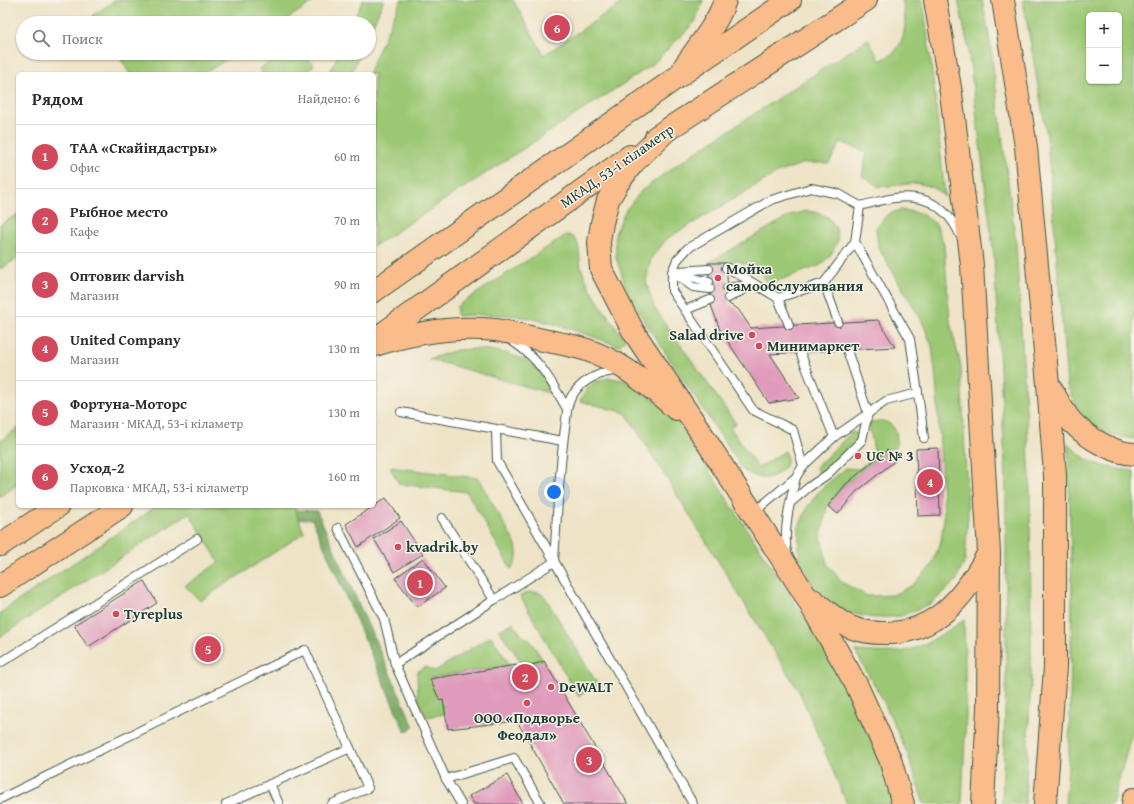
<!DOCTYPE html>
<html lang="ru">
<meta charset="utf-8">
<style>
:root{--surface:#fff;--page:#f2f2f3;--text:#2b2b33;--muted:#7c7c81;--line:#e1e1e2;--accent:#d1495b}
body{margin:0;font-family:"Gentium Book Plus",serif;background:var(--page);color:var(--text)}
.controls{position:absolute;right:12px;top:12px;display:grid;overflow:hidden;border-radius:6px;box-shadow:0 1px 3px #0004}
.controls button{width:36px;height:36px;display:grid;place-items:center;padding:0;border:0;border-bottom:1px solid var(--line);background:var(--surface);color:var(--text);font:20px sans-serif}
.you{position:absolute;left:554px;top:492px;width:14px;height:14px;margin:-10px;border:3px solid #fff;border-radius:50%;background:#1a73e8;box-shadow:0 0 0 6px #1a73e833}
.badge{display:grid;place-items:center;width:26px;height:26px;border-radius:50%;background:var(--accent);color:#fff;font-size:13px;font-weight:700}
.pin{position:absolute;translate:-50% -50%;border:2px solid #fff;box-shadow:0 1px 4px #0006}
.list{margin:0;padding:0;list-style:none}
h2{display:flex;justify-content:space-between;align-items:center;height:52px;margin:0;padding:0 16px;font-size:17px}
h2 small{font-size:13px;font-weight:400;color:var(--muted)}
.list li{display:grid;grid-template-columns:26px 1fr auto;gap:12px;align-items:center;box-sizing:border-box;height:64px;padding:0 16px;border-top:1px solid var(--line)}
.list b{display:block;font-size:15px;white-space:nowrap}
.list p{margin:0;font-size:13px;white-space:nowrap;color:var(--muted)}
.list em{font-size:13px;font-style:normal;color:var(--muted)}
.icon{flex:none;width:22px;height:22px;fill:none;stroke:currentColor;stroke-width:2;stroke-linecap:round;stroke-linejoin:round}
.map{position:relative;flex:none;width:1134px;height:804px;overflow:hidden}
.search{position:absolute;background:var(--surface);box-shadow:0 1px 3px #0004;left:16px;top:16px;width:360px;height:44px;display:flex;align-items:center;gap:10px;box-sizing:border-box;padding:0 14px;border-radius:22px;color:var(--muted);font-size:15px}
.panel{position:absolute;background:var(--surface);box-shadow:0 1px 3px #0004;left:16px;top:72px;width:360px;height:436px;border-radius:6px}
.map>svg:first-child{display:block}
</style>
<div class="map">
<svg width="1134" height="804" viewBox="0 0 1134 804">
<rect width="100%" height="100%" fill="#f7f3e8"/>
<filter id="ink" filterUnits="userSpaceOnUse"><feTurbulence type="fractalNoise" baseFrequency=".025" numOctaves="2"/><feDisplacementMap in="SourceGraphic" scale="8" xChannelSelector="R" yChannelSelector="G"/><feConvolveMatrix kernelMatrix="1 2 1 2 8 2 1 2 1" color-interpolation-filters="sRGB"/></filter>
<filter id="wash" filterUnits="userSpaceOnUse"><feTurbulence type="fractalNoise" baseFrequency=".012" numOctaves="4" result="noise"/><feDisplacementMap in="SourceGraphic" scale="16" xChannelSelector="R" yChannelSelector="G"/><feGaussianBlur stdDeviation="0.9" result="paint"/><feColorMatrix in="noise" values="0 0 0 0 0 0 0 0 0 0 0 0 0 0 0 0 0 1.4 0 .05"/><feComposite in="paint" operator="in"/></filter>
<g filter="url(#wash)">
<rect width="100%" height="100%" fill="#eee3c6"/>
<g fill="#9cc875" stroke="#5e8254" fill-rule="evenodd">
<polygon points="116,0 316,0 281,23 98,23 93,15"/>
<polygon points="363,0 384,0 369,33 369,23 352,23"/>
<polygon points="401,0 513,0 544,55 626,0 703,0 695,22 652,65 374,246 374,74 368,74"/>
<path d="M902 0H923L935 96 945 197 934 188 918 183 879 187 862 176 867 152 841 142 829 163H804L777 173 668 238 651 258 646 282 654 307 736 424 730 427 758 468 785 451C786 453 787 455 787 457 788 469 773 479 762 478 756 477 750 474 744 471L631 301 616 258 615 234 625 211 642 190 678 164 868 39 880 61C885 58 893 55 896 50 907 36 906 16 902 0Z"/>
<polygon points="958,0 982,0 989,34 1016,244 1030,476 1031,680 1025,804 1002,804 1006,686 1006,481 994,258 968,46"/>
<path d="M1023 0H1134V439C1095 433 1083 423 1067 386L1047 137ZM1089 15H1119V81H1089Z"/>
<polygon points="117,53 236,53 204,74 130,74"/>
<polygon points="283,53 305,53 314,66 303,74 262,74 259,69"/>
<polygon points="339,53 360,53 351,74 329,74"/>
<path d="M901 210 920 213 936 224 944 245 950 322 961 367 968 516 965 560 956 581 932 603 901 616 874 618 845 612 821 595 810 579 799 558V527L808 506 821 489 846 468 859 469 875 456 869 424C879 418 892 421 896 432 898 437 896 444 895 448L889 449 845 484 827 507 821 536 827 564 843 583 867 596 893 595 913 585 932 565 941 541 944 517 940 445 936 380 932 346 922 321 878 247 876 228 888 214Z"/>
<polygon points="807,211 819,213 829,218 836,228 838,240 832,253 821,265 769,284 763,278 760,270 736,260 726,263 708,263 791,215"/>
<polygon points="18,214 18,258 0,269 0,225"/>
<path d="M566 235C584 237 577 257 582 270 592 296 609 317 625 340L619 346C588 335 555 322 522 317 501 313 478 315 457 316V306Z"/>
<path d="M476 349C497 350 533 356 544 378 546 382 547 388 549 393L429 359 457 350Z"/>
<path d="M610 378C617 379 625 380 631 383 647 391 664 410 677 422L829 655 851 699 886 773 896 804H847L800 693 626 413 580 401C588 385 592 381 610 378Z"/>
<polygon points="18,428 18,484 0,497 0,441"/>
<polygon points="852,432 856,433 857,438 854,442 823,472 819,473 817,471 816,467"/>
<path d="M1068 443C1073 448 1078 454 1085 458 1099 467 1117 469 1134 471V726L1112 804H1065L1069 752 1072 596Z"/>
<path d="M390 467 478 478 516 545C518 555 518 561 511 569L467 492 399 484Z"/>
<polygon points="157,506 294,506 304,533 200,601 185,586 219,562 189,513 0,637 0,613"/>
<polygon points="529,592 538,592 545,597 598,685 578,696 520,596"/>
<path d="M964 620 966 713 962 804H924L908 755 883 700 855 651C871 652 894 654 909 650 929 644 947 631 964 620Z"/>
<polygon points="513,623 522,636 529,639 543,660 524,666 499,630"/>
<polygon points="491,636 510,665 430,678 443,705 444,714 427,717 418,700 417,672 425,667 435,671"/>
</g>
<polygon fill="#7dac66" stroke="#4e744d" points="295,510 317,511 414,727 405,732 312,519 298,519"/>
<g id="blocks">
<g fill="#e09abb">
<polygon points="708,263 726,263 729,304 738,309 751,328 878,320 895,347 770,354 799,398 769,403 720,330 711,305"/>
<polygon points="938,448 940,515 918,516 916,449"/>
<polygon points="887,450 896,460 856,492 838,514 828,506 846,484"/>
<polygon points="386,498 400,518 358,547 346,524"/>
<polygon points="401,521 423,554 394,572 374,539"/>
<polygon points="423,558 445,588 417,607 395,578"/>
<polygon points="144,581 157,603 88,647 74,625"/>
<polygon points="544,661 563,693 628,804 564,804 517,721 448,729 443,700 440,701 430,679 516,665 517,670"/>
<polygon points="507,775 523,804 474,804 469,796"/>
</g>
</g>
</g>
<g filter="url(#ink)">
<use href="#blocks" fill-opacity="0" stroke="#3e564a" stroke-width="1"/>
<g fill="none" stroke-linecap="round" stroke-linejoin="round">
<g stroke="#3e564a" stroke-width="10">
<g id="lane">
<polyline points="726,268 728,268 778,298"/>
<polyline points="679,271 709,269"/>
<polyline points="672,272 693,287 710,289"/>
<polyline points="677,273 709,282"/>
<polyline points="824,283 838,322"/>
<polyline points="727,288 748,285"/>
<polyline points="728,298 754,284"/>
<polyline points="685,310 710,300"/>
<polyline points="789,325 778,298 824,283 855,242"/>
<path d="M512 341C541 360 550 380 567 409"/>
<polyline points="800,352 834,437"/>
<polyline points="918,393 924,438"/>
<polyline points="401,412 563,441"/>
<polyline points="496,430 497,461 693,804"/>
<path d="M803 466 793 430 753 410 672 291V272L677 260 688 248 771 200 811 188 839 194 860 206C877 202 897 195 915 198 937 200 953 218 961 237"/>
<polyline points="790,503 809,487 828,474 862,440 868,413 847,350"/>
<polyline points="753,513 796,477 803,466 834,437 886,401 918,393 910,339 855,242 860,206"/>
<polyline points="442,518 494,600 554,562"/>
<polyline points="338,528 384,619 395,664 446,779"/>
<path d="M787 553C783 528 790 502 796 477"/>
<path d="M554 561C557 517 559 472 565 428 567 416 566 402 574 393 584 379 602 371 619 371"/>
<polyline points="0,663 197,539"/>
<polyline points="395,664 494,600"/>
<polyline points="270,784 279,804"/>
<polyline points="0,799 305,650 350,748"/>
<polyline points="226,804 350,748 368,788 332,804"/>
<polyline points="461,804 446,779 514,758 541,804"/>
</g>
</g>
<g stroke="#3e564a" stroke-width="24">
<g id="highway">
<polyline points="935,0 951,93 972,265 989,553 988,708 983,804"/>
<polyline points="1003,0 1026,147 1048,384 1055,475 1055,667 1045,804"/>
<path d="M684 67C697 48 719 22 725 0"/>
<polyline points="668,129 633,163 618,183 608,200 602,223 599,242 601,269 633,331 698,428 804,593 857,686 890,759 903,804"/>
<polyline points="656,137 866,0"/>
<polyline points="374,291 676,78 790,0"/>
<polyline points="374,340 630,156"/>
<path d="M375 345C413 333 455 326 495 330 511 332 528 337 543 340 563 344 583 347 602 356 627 367 656 391 676 409"/>
<path d="M1050 387C1056 397 1065 416 1074 424 1088 438 1113 453 1134 454"/>
<polyline points="0,545 58,506"/>
<polyline points="0,586 122,506"/>
<path d="M813 600C824 609 837 621 850 627 860 631 872 633 883 633 935 635 965 596 988 554"/>
<polyline points="1133,804 1134,799"/>
</g>
</g>
<use href="#lane" stroke="#fff" stroke-width="8"/>
<use href="#highway" stroke="#f9bc8a" stroke-width="22"/>
</g>
</g>
<g fill="#d1495b" stroke="#f7f3e8" stroke-width="1.5">
<circle cx="718" cy="278" r="4"/>
<circle cx="752" cy="335" r="4"/>
<circle cx="759" cy="346" r="4"/>
<circle cx="858" cy="456" r="4"/>
<circle cx="398" cy="547" r="4"/>
<circle cx="116" cy="614" r="4"/>
<circle cx="551" cy="687" r="4"/>
<circle cx="527" cy="703" r="4"/>
</g>
<g text-anchor="middle" stroke-width="3" stroke-linejoin="round" paint-order="stroke">
<g font-size="15" fill="#1f3d34" stroke="#f7f3e8">
<text transform="translate(617 166) rotate(-35)" y="5">МКАД, 53-і кіламетр</text>
</g>
<g font-size="15" font-weight="bold" fill="#1f3d34" stroke="#f7f3e8" text-anchor="start">
<text x="726" y="274">Мойка<tspan x="726" dy="17">самообслуживания</tspan></text>
<text x="744" y="340" text-anchor="end">Salad drive</text>
<text x="767" y="351">Минимаркет</text>
<text x="866" y="461">UC № 3</text>
<text x="406" y="552">kvadrik.by</text>
<text x="124" y="619">Tyreplus</text>
<text x="559" y="692">DeWALT</text>
<text x="527" y="723" text-anchor="middle">ООО «Подворье<tspan x="527" dy="17">Феодал»</tspan></text>
</g>
</g>
</svg>
<div class="controls">
<button>+</button>
<button>−</button>
</div>
<div class="you"></div>
<div class="pin badge" style="left:420px;top:583px">1</div>
<div class="pin badge" style="left:525px;top:677px">2</div>
<div class="pin badge" style="left:589px;top:760px">3</div>
<div class="pin badge" style="left:930px;top:482px">4</div>
<div class="pin badge" style="left:208px;top:649px">5</div>
<div class="pin badge" style="left:557px;top:28px">6</div>
<div class="search"><svg class="icon" aria-label="search" viewBox="0 0 24 24"><circle cx="10" cy="10" r="6"/><path d="M15 15l6 6"/></svg>Поиск</div>
<section class="panel">
<h2>Рядом<small>Найдено: 6</small></h2>
<ul class="list">
<li><span class="badge">1</span><div><b>ТАА «Скайіндастры»</b><p>Офис</p></div><em>60 m</em></li>
<li><span class="badge">2</span><div><b>Рыбное место</b><p>Кафе</p></div><em>70 m</em></li>
<li><span class="badge">3</span><div><b>Оптовик darvish</b><p>Магазин</p></div><em>90 m</em></li>
<li><span class="badge">4</span><div><b>United Company</b><p>Магазин</p></div><em>130 m</em></li>
<li><span class="badge">5</span><div><b>Фортуна-Моторс</b><p>Магазин · МКАД, 53-і кіламетр</p></div><em>130 m</em></li>
<li><span class="badge">6</span><div><b>Усход-2</b><p>Парковка · МКАД, 53-і кіламетр</p></div><em>160 m</em></li>
</ul>
</section>
</div>
